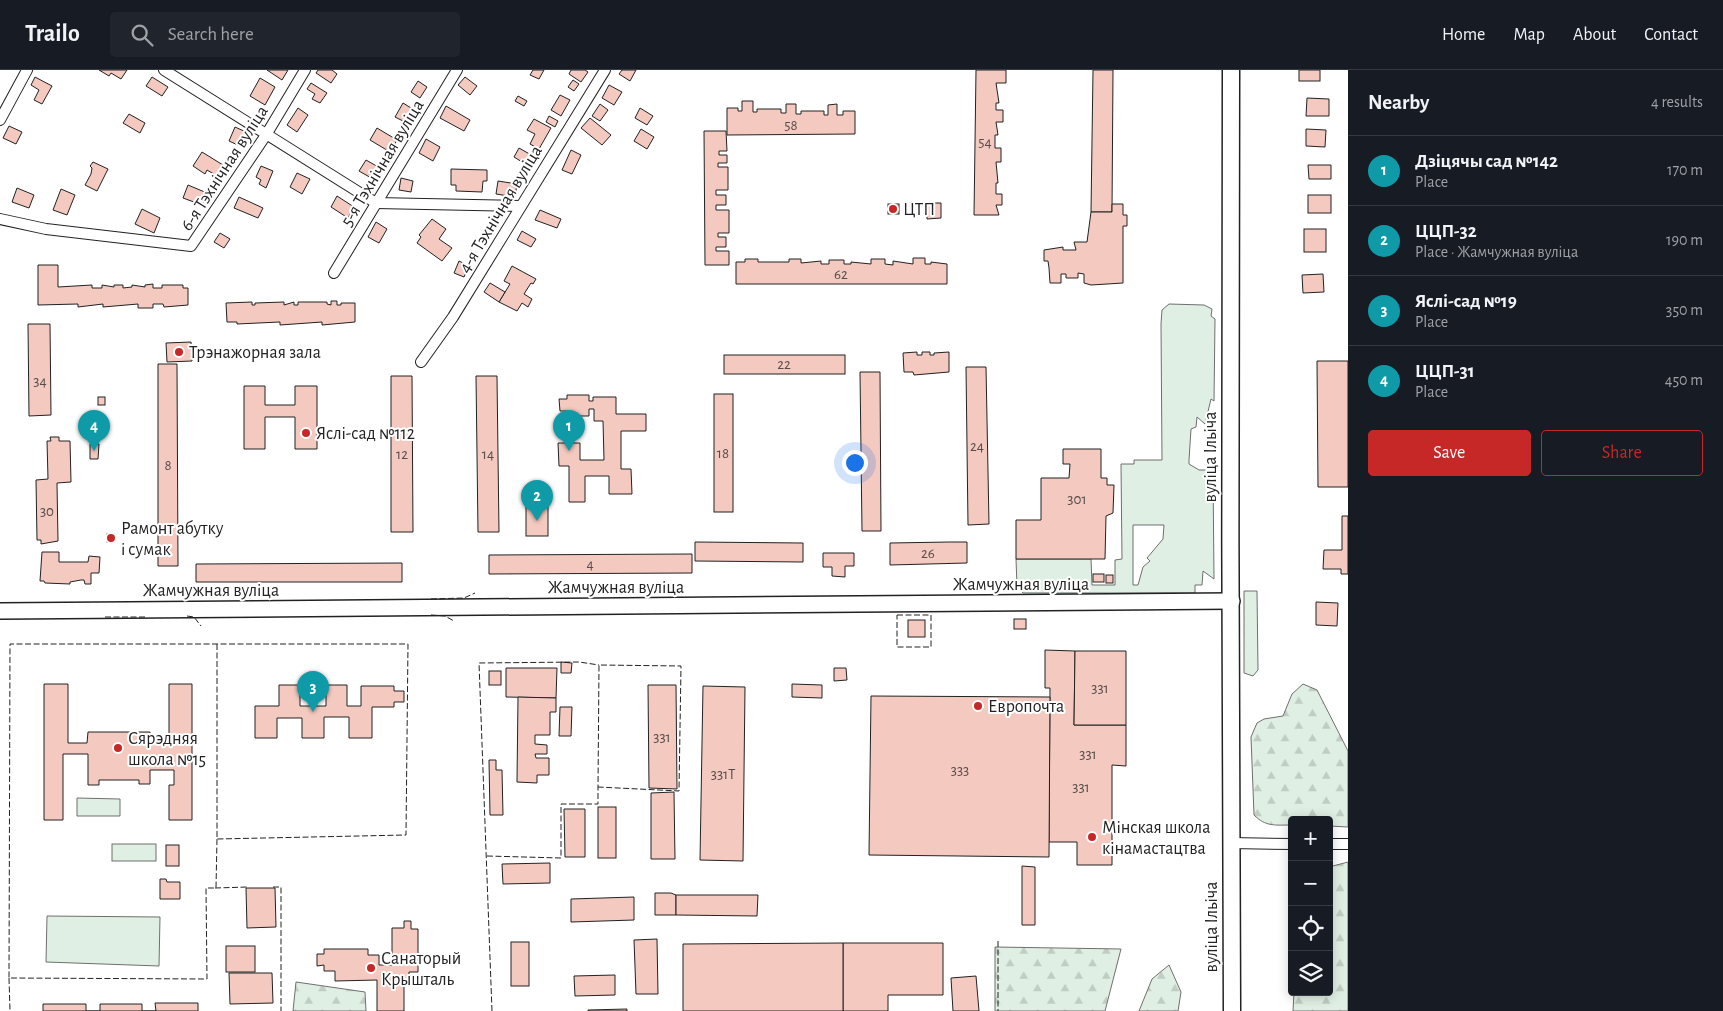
<!DOCTYPE html>
<meta charset="utf-8">
<style>
:root{--surface:#171b24;--page:#20242c;--text:#f1f3f6;--muted:#9ea1a6;--line:#363941;--accent:#c62828}
body{margin:0;font-family:"Alegreya Sans",sans-serif;background:var(--page);color:var(--text)}
.controls{position:absolute;right:15px;bottom:15px;display:grid;overflow:hidden;border-radius:5px;box-shadow:0 2px 12px #0003}
.controls button{width:45px;height:45px;display:grid;place-items:center;padding:0;border:0;border-bottom:1px solid var(--line);background:var(--surface);color:var(--text);font:25px sans-serif}
.you{position:absolute;left:854px;top:392px;width:18px;height:18px;margin:-12px;border:4px solid #fff;border-radius:50%;background:#1a73e8;box-shadow:0 0 0 8px #1a73e833}
.badge{display:grid;place-items:center;width:32px;height:32px;border-radius:50%;background:var(--accent);color:#fff;font-size:16px;font-weight:700}
.pin{position:absolute;translate:-50% -41px;filter:drop-shadow(0 1px 2px #0008)}
.pin::after{content:'';position:absolute;top:26px;width:18px;height:15px;background:inherit;clip-path:polygon(0 0,100% 0,50% 100%)}
.list{margin:0;padding:0;list-style:none}
h2{display:flex;justify-content:space-between;align-items:center;height:65px;margin:0;padding:0 20px;font-size:21px}
h2 small{font-size:16px;font-weight:400;color:var(--muted)}
.list li{display:grid;grid-template-columns:32px 1fr auto;gap:15px;align-items:center;box-sizing:border-box;height:70px;padding:0 20px;border-top:1px solid var(--line)}
.list b{display:block;font-size:19px;white-space:nowrap}
.list p{margin:0;font-size:16px;white-space:nowrap;color:var(--muted)}
.list em{font-size:16px;font-style:normal;color:var(--muted)}
.actions{display:flex;gap:10px;padding:15px 20px}
.actions a{flex:1;padding:11px 0;border:1px solid var(--accent);border-radius:5px;text-align:center;font-size:18px;color:var(--accent)}
.actions .main{background:var(--accent);color:#fff}
.icon{flex:none;width:28px;height:28px;fill:none;stroke:currentColor;stroke-width:2;stroke-linecap:round;stroke-linejoin:round}
.map{position:relative;flex:none;width:1348px;height:941px;overflow:hidden}
header{display:flex;align-items:center;gap:30px;box-sizing:border-box;height:70px;padding:0 25px;background:var(--surface);border-bottom:1px solid var(--line)}
header strong{font-size:24px}
nav{display:flex;gap:28px;margin-inline-start:auto;font-size:18px}
.search{width:350px;height:45px;background:var(--page);display:flex;align-items:center;gap:12px;box-sizing:border-box;padding:0 18px;border-radius:5px;color:var(--muted);font-size:19px}
main{display:flex}
aside{flex:1;background:var(--surface)}
.map>svg:first-child{display:block}
</style>
<header>
<strong>Trailo</strong>
<div class="search"><svg class="icon" aria-label="search" viewBox="0 0 24 24"><circle cx="10" cy="10" r="6"/><path d="M15 15l6 6"/></svg>Search here</div>
<nav><a>Home</a><a>Map</a><a>About</a><a>Contact</a></nav>
</header>
<main>
<div class="map">
<svg width="1348" height="941" viewBox="0 0 1348 941">
<defs>
<pattern id="forest-firs" width="22" height="20" patternUnits="userSpaceOnUse" patternTransform="scale(1.25)"><rect width="22" height="20" fill="#e0efe3"/><path d="M5 1l3.5 6h-7zM16 11l3.5 6h-7z" fill="#c0cdc2"/></pattern>
</defs>
<rect width="100%" height="100%" fill="#fff"/>
<g fill="#e0efe3" stroke="#6f6f6f" fill-rule="evenodd">
<path d="M1169 234 1204 235 1212 239 1211 246 1215 249 1214 331 1211 329 1205 354 1197 347 1196 357 1191 359 1189 390V394L1199 400H1213L1214 509 1203 501 1202 515H1195V523H1023L1017 516 1016 489H1091L1092 515H1115V490L1122 489 1121 394H1134V390H1162L1161 254 1162 240ZM1133 455H1164L1163 469 1147 488 1150 491 1143 497 1138 515H1133Z"/>
<polygon points="1244,521 1257,521 1258,600 1253,606 1244,603"/>
<polygon points="77,728 120,729 120,746 77,746"/>
<rect x="112" y="774" width="44" height="17"/>
<polygon points="47,846 160,847 159,896 46,892"/>
</g>
<g fill="url(#forest-firs)" stroke="#6f6f6f">
<path d="M1303 614 1317 620 1348 681V757L1329 756V750H1292V755C1275 755 1266 757 1254 745L1251 667 1257 653 1264 649 1283 646 1292 624Z"/>
<polygon points="1348,792 1348,941 1293,941 1294,922 1329,922 1329,797"/>
<polygon points="995,877 1121,879 1105,941 995,941"/>
<polygon points="1169,895 1181,922 1178,941 1139,941 1152,909"/>
<polygon points="296,912 365,922 366,941 293,941"/>
</g>
<g fill="#f3c9c0" stroke="#222">
<polygon points="99,0 127,0 121,9 111,3 109,6"/>
<polygon points="267,0 288,0 282,10"/>
<polygon points="318,0 332,0 337,4 331,13 316,3"/>
<polygon points="533,0 544,0 539,9 530,5"/>
<polygon points="571,0 585,0 588,2 581,12 569,4"/>
<polygon points="622,0 636,0 630,11 619,4"/>
<polygon points="976,0 1006,0 1006,13 996,13 999,33 996,33 996,40 1003,40 1003,52 996,52 998,65 995,65 995,78 1001,78 1001,92 996,92 998,113 996,113 996,124 1002,124 1002,135 996,135 999,145 974,145"/>
<polygon points="1093,0 1113,0 1112,142 1091,142"/>
<rect x="1299" y="0" width="21" height="11"/>
<polygon points="35,7 52,16 42,34 34,30 39,20 31,15"/>
<polygon points="152,7 168,17 162,26 146,16"/>
<polygon points="465,7 477,16 470,25 458,15"/>
<polygon points="260,8 275,17 265,35 250,26"/>
<polygon points="573,10 579,14 574,21 568,17"/>
<polygon points="418,11 427,17 420,28 411,22"/>
<polygon points="311,13 327,23 320,33 312,29 315,24 307,19"/>
<polygon points="609,15 622,22 614,35 602,28"/>
<polygon points="560,25 570,30 561,46 551,40"/>
<polygon points="518,26 527,31 524,36 515,31"/>
<polygon points="1307,28 1329,29 1329,46 1306,46"/>
<polygon points="742,31 753,31 753,42 757,42 757,39 781,39 781,43 786,43 786,34 796,34 796,44 801,44 801,41 824,41 824,45 828,45 828,35 837,34 837,45 843,45 843,41 855,41 855,64 727,65 727,38 738,38 738,41 742,41"/>
<polygon points="403,33 416,41 409,54 395,47"/>
<polygon points="600,34 608,40 600,51 592,46"/>
<polygon points="446,36 470,50 464,61 440,48"/>
<polygon points="298,38 308,45 297,62 287,55"/>
<polygon points="640,38 653,46 647,55 635,48"/>
<polygon points="129,44 145,53 140,63 123,53"/>
<polygon points="549,46 558,51 555,57 546,52"/>
<polygon points="590,48 611,65 602,75 581,58"/>
<polygon points="534,49 551,58 539,79 530,74 535,64 527,60"/>
<polygon points="9,56 22,62 16,74 3,68"/>
<polygon points="235,57 246,62 240,76 229,71"/>
<polygon points="377,58 397,70 390,82 370,70"/>
<polygon points="641,59 654,67 647,79 634,71"/>
<polygon points="1306,59 1326,60 1325,77 1306,76"/>
<polygon points="704,61 726,61 727,81 719,81 719,85 727,85 727,93 718,93 718,97 728,97 728,120 716,120 716,125 726,125 726,135 716,135 716,140 729,140 729,163 718,163 718,167 726,167 726,177 716,177 716,181 729,181 729,195 705,195"/>
<polygon points="426,69 440,77 433,91 419,83"/>
<polygon points="519,78 533,86 527,95 514,87"/>
<polygon points="571,80 581,85 572,104 562,100"/>
<polygon points="202,82 223,95 217,106 207,100 205,104 193,96"/>
<polygon points="366,90 380,98 373,109 359,101"/>
<polygon points="93,92 108,99 97,121 85,115 91,104 92,98 90,96"/>
<polygon points="1308,95 1331,95 1331,109 1309,109"/>
<polygon points="261,96 273,101 266,118 259,114 261,110 256,107"/>
<polygon points="451,99 487,100 487,111 483,111 482,122 456,121 456,115 451,115"/>
<polygon points="297,103 310,109 302,124 290,117"/>
<polygon points="401,108 413,111 411,122 399,120"/>
<polygon points="498,111 517,114 515,127 496,124"/>
<polygon points="188,115 207,123 202,135 183,128"/>
<polygon points="17,118 34,125 29,138 12,132"/>
<polygon points="61,119 75,125 67,145 53,140"/>
<rect x="1308" y="125" width="23" height="18"/>
<polygon points="337,126 354,137 348,148 331,137"/>
<polygon points="239,127 263,138 258,148 234,138"/>
<polygon points="927,133 941,133 941,148 927,149"/>
<rect x="888" y="134" width="11" height="10"/>
<polygon points="1112,134 1123,134 1123,145 1127,145 1127,156 1123,156 1123,213 1091,215 1084,213 1084,204 1078,203 1078,208 1066,208 1066,204 1061,204 1061,213 1050,213 1049,198 1048,191 1044,191 1044,180 1063,177 1063,180 1076,180 1074,172 1087,172 1091,142 1112,142"/>
<polygon points="142,139 160,148 154,163 135,154"/>
<polygon points="540,140 561,149 557,158 535,150"/>
<polygon points="432,149 446,159 439,169 452,178 442,191 417,173 421,167 419,165"/>
<polygon points="376,152 387,159 379,173 368,167"/>
<rect x="1304" y="159" width="22" height="23"/>
<polygon points="522,161 536,169 531,177 517,170"/>
<polygon points="220,163 230,169 224,178 214,172"/>
<polygon points="913,188 925,188 925,194 931,194 931,192 947,194 947,214 736,214 736,192 745,192 745,189 758,189 758,192 789,192 789,189 801,189 801,193 821,191 821,194 829,194 829,190 844,190 844,194 851,194 851,192 871,194 871,189 885,189 885,194 893,195 893,191 913,194"/>
<polygon points="459,191 469,196 464,207 454,203"/>
<polygon points="38,195 58,195 58,217 92,215 92,218 102,218 102,215 114,217 114,215 123,215 123,218 132,217 132,215 145,217 145,215 153,214 153,218 162,218 162,215 183,215 183,218 188,218 188,235 164,237 163,234 153,234 153,238 138,238 138,234 103,237 103,234 78,237 78,234 38,235"/>
<polygon points="512,196 536,209 533,214 531,213 524,224 532,229 528,237 522,233 517,241 499,232 510,214 504,211"/>
<polygon points="1323,204 1324,222 1303,223 1302,205"/>
<polygon points="490,213 505,222 499,232 484,222"/>
<polygon points="331,231 337,231 337,235 341,235 341,233 355,233 355,252 322,255 322,252 280,255 280,252 237,254 237,252 227,252 226,233 252,232 252,235 255,235 255,233 284,232 284,235 294,232 294,235 298,235 298,232 327,232 327,234 331,235"/>
<polygon points="28,254 50,254 51,345 29,346"/>
<polygon points="191,272 192,291 167,292 166,273"/>
<polygon points="917,282 917,285 922,285 922,282 930,282 930,285 934,285 934,283 949,282 949,302 914,305 913,302 904,302 903,283"/>
<rect x="724" y="285" width="121" height="19"/>
<polygon points="1317,291 1348,291 1348,417 1318,417"/>
<polygon points="158,294 177,294 178,496 158,496"/>
<polygon points="966,297 986,297 989,454 968,455"/>
<polygon points="860,302 880,302 881,461 862,461"/>
<polygon points="391,306 412,306 413,462 391,462"/>
<polygon points="476,306 497,306 499,462 478,462"/>
<polygon points="244,316 265,316 265,335 295,335 295,316 317,316 317,379 295,379 295,347 265,347 265,379 244,379"/>
<rect x="714" y="324" width="19" height="118"/>
<polygon points="567,325 589,325 589,331 593,331 593,327 616,327 616,344 646,344 646,361 621,361 621,399 631,399 632,424 609,424 609,406 585,406 585,432 569,432 569,396 559,396 558,373 580,373 580,390 604,390 603,351 594,351 594,339 589,339 589,346 568,346 568,341 560,341 559,329 567,329"/>
<rect x="98" y="327" width="7" height="8"/>
<polygon points="50,367 59,367 59,371 70,371 71,412 57,413 58,471 41,474 41,470 37,470 36,410 48,409 47,371 51,371"/>
<polygon points="90,374 99,374 98,389 90,389"/>
<polygon points="1063,379 1101,379 1101,408 1107,408 1107,415 1114,415 1113,443 1106,446 1105,489 1016,489 1016,450 1041,450 1041,408 1069,408 1070,394 1063,394"/>
<rect x="526" y="436" width="22" height="30"/>
<polygon points="1342,446 1348,446 1348,504 1341,504 1341,499 1323,499 1324,480 1342,480"/>
<rect x="107" y="464" width="7" height="8"/>
<polygon points="695,472 803,473 803,492 695,491"/>
<polygon points="949,472 967,472 967,493 890,495 890,473"/>
<polygon points="42,482 59,482 59,492 88,492 89,486 100,487 99,503 91,503 91,514 85,514 84,510 81,510 70,512 70,514 45,513 44,511 40,511"/>
<polygon points="823,483 854,483 854,496 845,496 845,507 832,506 832,497 823,497"/>
<polygon points="692,484 692,503 489,504 489,485"/>
<polygon points="402,493 402,512 196,512 196,494"/>
<rect x="1093" y="504" width="11" height="8"/>
<rect x="1106" y="505" width="7" height="8"/>
<polygon points="1316,532 1338,533 1337,556 1316,555"/>
<rect x="1014" y="549" width="12" height="10"/>
<rect x="908" y="550" width="17" height="17"/>
<polygon points="1045,580 1075,581 1074,655 1126,655 1126,696 1112,695 1112,795 1077,795 1077,772 1049,772 1050,618 1045,618"/>
<polygon points="1075,581 1126,581 1126,655 1074,655"/>
<polygon points="561,592 572,593 571,603 561,603"/>
<polygon points="506,598 557,598 556,628 506,627"/>
<polygon points="834,598 846,598 847,610 834,611"/>
<rect x="489" y="601" width="12" height="14"/>
<polygon points="44,614 68,614 68,673 87,673 88,662 150,662 150,672 169,672 169,614 192,614 192,750 169,750 169,715 174,715 174,700 150,700 150,714 139,714 139,710 99,710 99,715 88,715 88,684 63,684 63,750 44,750"/>
<polygon points="792,614 822,615 822,628 792,627"/>
<polygon points="279,615 300,615 300,636 326,636 326,615 347,615 347,636 361,636 361,616 394,616 394,621 404,621 404,632 394,632 394,637 372,637 372,668 349,668 349,647 324,647 324,668 302,668 302,648 277,648 277,668 255,668 255,636 279,636"/>
<polygon points="648,615 676,615 677,719 649,718"/>
<polygon points="703,616 745,617 743,791 700,790"/>
<polygon points="871,626 1050,627 1049,787 869,785"/>
<polygon points="518,627 556,628 556,642 550,642 550,665 535,665 535,674 547,675 547,684 535,684 536,688 549,688 549,705 537,705 537,713 517,712"/>
<polygon points="560,637 572,637 571,666 559,666"/>
<polygon points="489,690 496,690 496,700 502,700 503,745 490,745"/>
<polygon points="674,722 675,789 651,789 651,723"/>
<rect x="598" y="737" width="18" height="51"/>
<polygon points="564,739 585,739 585,787 565,787"/>
<rect x="166" y="775" width="13" height="21"/>
<polygon points="550,793 550,813 503,814 502,794"/>
<polygon points="1022,796 1035,797 1035,855 1022,855"/>
<polygon points="160,809 166,809 167,812 180,812 180,829 160,829"/>
<polygon points="246,818 275,818 276,857 247,858"/>
<polygon points="655,823 671,823 676,825 676,845 655,845"/>
<polygon points="676,825 758,825 757,846 676,845"/>
<polygon points="634,827 634,850 571,852 571,829"/>
<polygon points="404,851 411,851 411,859 418,859 418,902 409,902 409,914 404,914 404,941 377,941 377,910 335,911 335,901 324,901 324,895 317,896 317,884 324,884 324,879 368,879 368,885 379,885 379,895 392,895 392,858 404,858"/>
<polygon points="657,869 658,924 636,924 634,870"/>
<rect x="511" y="872" width="18" height="44"/>
<polygon points="843,873 943,873 943,925 888,925 888,941 843,941"/>
<polygon points="843,873 843,941 683,941 683,874"/>
<rect x="226" y="876" width="29" height="26"/>
<polygon points="229,903 272,903 273,933 230,934"/>
<polygon points="615,905 615,925 575,926 574,906"/>
<polygon points="976,906 979,941 953,941 951,908"/>
<polygon points="155,933 198,933 198,941 43,941 43,934 86,934 86,941 100,941 100,934 142,934 142,941 156,941"/>
<polygon points="627,939 627,941 588,941 588,940"/>
</g>
<g fill="none" stroke-linecap="round" stroke-linejoin="round">
<g stroke="#222" stroke-width="12">
<g id="street">
<polyline points="164,0 376,133 521,136"/>
<polyline points="0,50 27,0"/>
<polyline points="0,149 46,159 191,176 266,65 305,0"/>
<polyline points="334,203 457,0"/>
<polyline points="421,292 453,247 605,0"/>
<polyline points="1230,773 1292,774"/>
<polyline points="1329,774 1348,774"/>
</g>
</g>
<g stroke="#222" stroke-width="18">
<polyline id="secondary" points="0,541 1232,531"/>
</g>
<g stroke="#222" stroke-width="19">
<path id="primary" d="M1231 0C1230 314 1230 627 1232 941"/>
</g>
<use href="#street" stroke="#fff" stroke-width="10"/>
<use href="#secondary" stroke="#fff" stroke-width="15"/>
<use href="#primary" stroke="#fff" stroke-width="16"/>
<g stroke="#222" stroke-width="1" stroke-dasharray="6 2.5" stroke-linecap="butt">
<polyline points="431,529 464,528 475,523"/>
<polyline points="431,545 445,546 454,551"/>
<rect x="897" y="545" width="34" height="32"/>
<polyline points="187,546 194,547 201,556"/>
<polyline points="105,547 147,547"/>
<polyline points="217,574 217,769 406,765 408,574 10,574 9,908 207,909 206,818 216,818 217,769"/>
<polyline points="487,786 561,788 561,734 598,734 598,717 599,595 681,596 679,721 598,717"/>
<polyline points="273,817 281,817 281,941"/>
<polyline points="215,818 248,817"/>
<polyline points="998,871 998,941"/>
<polyline points="9,908 10,941"/>
<polyline points="492,941 479,593 579,592 599,595"/>
</g>
</g>
<g fill="#c62828" stroke="#fff" stroke-width="2">
<circle cx="893" cy="139" r="5"/>
<circle cx="179" cy="282" r="5"/>
<circle cx="306" cy="363" r="5"/>
<circle cx="111" cy="468" r="5"/>
<circle cx="978" cy="636" r="5"/>
<circle cx="118" cy="678" r="5"/>
<circle cx="1092" cy="767" r="5"/>
<circle cx="371" cy="898" r="5"/>
</g>
<g text-anchor="middle" stroke-width="4" stroke-linejoin="round" paint-order="stroke">
<g font-size="15" fill="#564c4a">
<text x="791" y="60">58</text>
<text x="985" y="77">54</text>
<text x="841" y="209">62</text>
<text x="784" y="299">22</text>
<text x="40" y="316">34</text>
<text x="977" y="381">24</text>
<text x="723" y="388">18</text>
<text x="402" y="389">12</text>
<text x="488" y="389">14</text>
<text x="168" y="400">8</text>
<text x="1077" y="434">301</text>
<text x="47" y="446">30</text>
<text x="928" y="488">26</text>
<text x="590" y="499">4</text>
<text x="1100" y="623">331</text>
<text x="662" y="672">331</text>
<text x="1088" y="689">331</text>
<text x="960" y="705">333</text>
<text x="723" y="709">331Т</text>
<text x="1081" y="722">331</text>
</g>
<g font-size="18" fill="#222" stroke="#fff">
<text transform="translate(382 93) rotate(-59)" y="6">5-я Тэхнічная вуліца</text>
<text transform="translate(224 98) rotate(-57)" y="6">6-я Тэхнічная вуліца</text>
<text transform="translate(500 139) rotate(-59)" y="6">4-я Тэхнічная вуліца</text>
<text transform="translate(1210 387) rotate(-90)" y="6">вуліца Ільіча</text>
<text x="1021" y="520">Жамчужная вуліца</text>
<text x="616" y="523">Жамчужная вуліца</text>
<text x="211" y="526">Жамчужная вуліца</text>
<text transform="translate(1211 857) rotate(-90)" y="6">вуліца Ільіча</text>
</g>
<g font-size="18" fill="#222" stroke="#fff" text-anchor="start">
<text x="903" y="145">ЦТП</text>
<text x="189" y="288">Трэнажорная зала</text>
<text x="316" y="369">Яслі-сад №112</text>
<text x="121" y="464">Рамонт абутку<tspan x="121" dy="21">і сумак</tspan></text>
<text x="988" y="642">Европочта</text>
<text x="128" y="674">Сярэдняя<tspan x="128" dy="21">школа №15</tspan></text>
<text x="1102" y="763">Мінская школа<tspan x="1102" dy="21">кінамастацтва</tspan></text>
<text x="381" y="894">Санаторый<tspan x="381" dy="21">Крышталь</tspan></text>
</g>
</g>
</svg>
<div class="controls">
<button>+</button>
<button>−</button>
<button><svg class="icon" aria-label="locate" viewBox="0 0 24 24"><circle cx="12" cy="12" r="6"/><path d="M12 2v4M12 18v4M2 12h4M18 12h4"/></svg></button>
<button><svg class="icon" aria-label="layers" viewBox="0 0 24 24"><path d="M12 4l9 5-9 5-9-5zM3 14l9 5 9-5"/></svg></button>
</div>
<div class="you"></div>
<div class="pin badge" style="left:569px;top:381px;background:#0f9aa8">1</div>
<div class="pin badge" style="left:537px;top:451px;background:#0f9aa8">2</div>
<div class="pin badge" style="left:313px;top:642px;background:#0f9aa8">3</div>
<div class="pin badge" style="left:94px;top:381px;background:#0f9aa8">4</div>
</div>
<aside>
<h2>Nearby<small>4 results</small></h2>
<ul class="list">
<li><span class="badge" style="background:#0f9aa8">1</span><div><b>Дзіцячы сад №142</b><p>Place</p></div><em>170 m</em></li>
<li><span class="badge" style="background:#0f9aa8">2</span><div><b>ЦЦП-32</b><p>Place · Жамчужная вуліца</p></div><em>190 m</em></li>
<li><span class="badge" style="background:#0f9aa8">3</span><div><b>Яслі-сад №19</b><p>Place</p></div><em>350 m</em></li>
<li><span class="badge" style="background:#0f9aa8">4</span><div><b>ЦЦП-31</b><p>Place</p></div><em>450 m</em></li>
</ul>
<div class="actions"><a class="main">Save</a><a>Share</a></div>
</aside>
</main>
